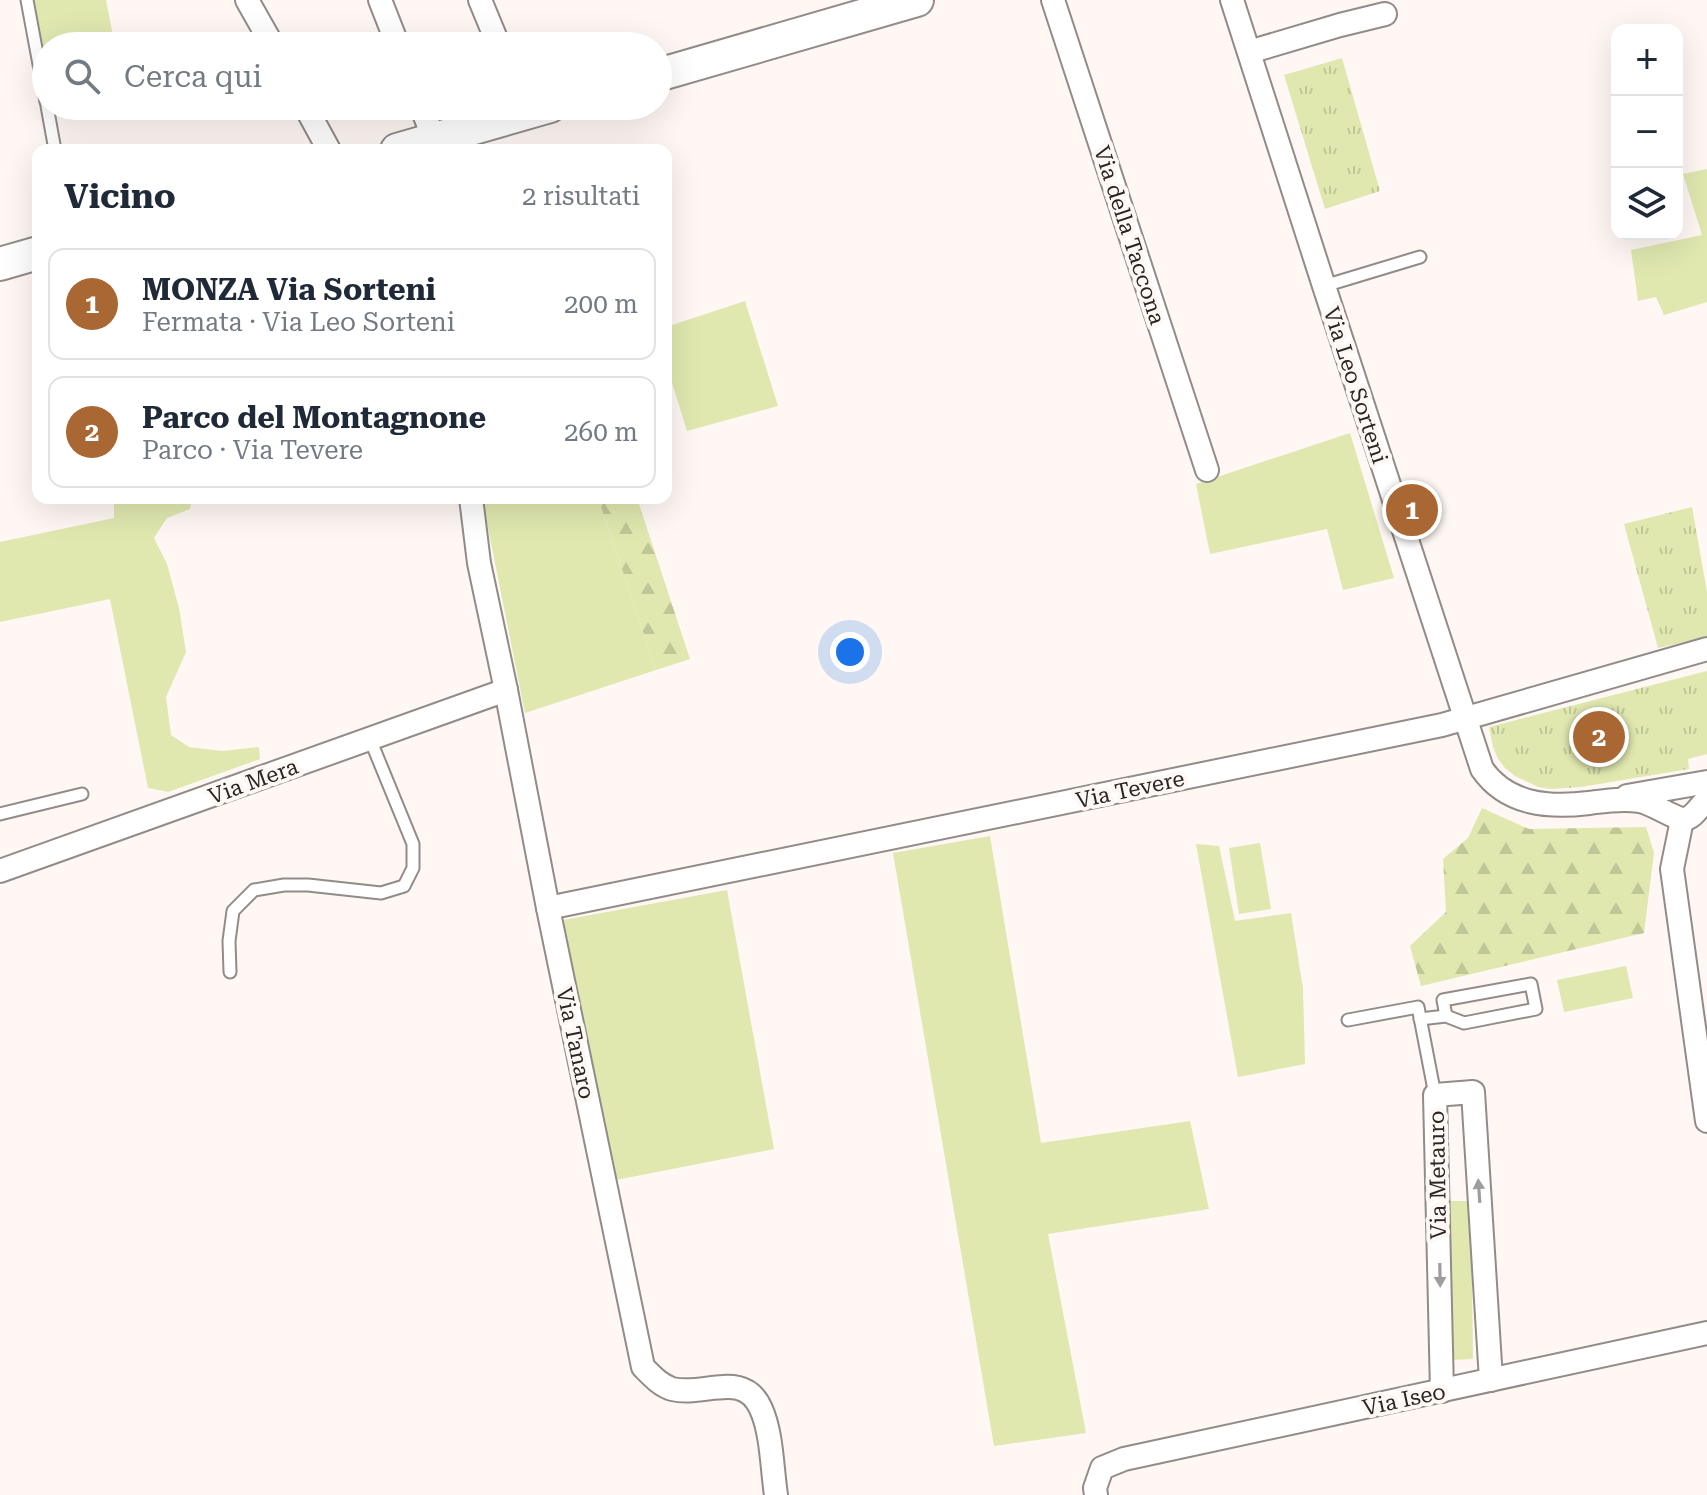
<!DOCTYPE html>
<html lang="it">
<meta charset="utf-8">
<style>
:root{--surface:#fff;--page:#f6f6f7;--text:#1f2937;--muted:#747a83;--line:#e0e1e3;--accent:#a96733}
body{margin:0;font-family:"Roboto Serif",serif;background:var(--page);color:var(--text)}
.controls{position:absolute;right:24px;top:24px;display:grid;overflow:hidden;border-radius:16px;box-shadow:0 8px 32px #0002}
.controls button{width:72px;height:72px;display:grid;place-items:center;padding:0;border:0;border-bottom:2px solid var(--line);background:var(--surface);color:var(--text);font:40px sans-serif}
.you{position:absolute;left:850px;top:652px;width:28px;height:28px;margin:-20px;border:6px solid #fff;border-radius:50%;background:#1a73e8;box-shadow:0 0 0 12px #1a73e833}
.badge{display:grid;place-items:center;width:52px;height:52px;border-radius:50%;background:var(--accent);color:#fff;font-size:26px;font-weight:700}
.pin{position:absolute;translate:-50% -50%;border:4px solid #fff;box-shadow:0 2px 8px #0006}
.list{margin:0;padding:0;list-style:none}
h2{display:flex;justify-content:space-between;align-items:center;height:104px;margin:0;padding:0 32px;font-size:34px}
h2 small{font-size:26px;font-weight:400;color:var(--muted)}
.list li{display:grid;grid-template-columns:52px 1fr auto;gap:24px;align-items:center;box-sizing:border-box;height:112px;margin:0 16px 16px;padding:0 16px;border:2px solid var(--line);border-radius:16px}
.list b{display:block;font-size:30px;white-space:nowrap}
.list p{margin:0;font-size:26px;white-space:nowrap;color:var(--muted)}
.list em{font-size:26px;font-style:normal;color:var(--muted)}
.icon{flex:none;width:44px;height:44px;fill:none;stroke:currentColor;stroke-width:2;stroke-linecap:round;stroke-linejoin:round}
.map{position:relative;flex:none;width:1707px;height:1495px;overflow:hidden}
.search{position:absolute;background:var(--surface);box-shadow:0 8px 32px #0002;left:32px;top:32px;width:640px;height:88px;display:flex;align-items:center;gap:20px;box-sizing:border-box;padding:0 28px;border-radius:44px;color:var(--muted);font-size:30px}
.panel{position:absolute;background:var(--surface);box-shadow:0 8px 32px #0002;left:32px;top:144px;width:640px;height:360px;border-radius:16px}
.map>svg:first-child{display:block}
</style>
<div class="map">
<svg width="1707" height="1495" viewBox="0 0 1707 1495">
<defs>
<pattern id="forest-firs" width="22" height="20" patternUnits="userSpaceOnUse" patternTransform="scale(2)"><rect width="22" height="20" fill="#e0e8b0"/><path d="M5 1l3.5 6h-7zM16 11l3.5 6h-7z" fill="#c0c797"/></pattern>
<pattern id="park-tufts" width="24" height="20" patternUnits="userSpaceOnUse" patternTransform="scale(2)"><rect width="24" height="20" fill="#e0e8b0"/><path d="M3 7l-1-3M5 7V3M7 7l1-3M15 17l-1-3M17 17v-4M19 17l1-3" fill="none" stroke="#c0c797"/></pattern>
</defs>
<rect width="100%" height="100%" fill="#fef7f3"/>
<g fill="#e0e8b0">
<polygon points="34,0 106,0 115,46 46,46 45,63"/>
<polygon points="1707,169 1707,302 1664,315 1656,297 1638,301 1631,250 1702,235 1683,174"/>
<polygon points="745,301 778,406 687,431 666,363 666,327"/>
<polygon points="1350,433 1394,578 1343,590 1327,529 1210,554 1196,484"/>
<polygon points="114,498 192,498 190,509 167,518 154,538 167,564 179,608 186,652 166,697 171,735 189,747 222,751 259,747 260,759 168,792 148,788 110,599 0,622 0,542 114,518"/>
<polygon points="482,498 598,498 656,670 525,713"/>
<polygon points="990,836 1041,1143 1190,1121 1209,1209 1048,1234 1086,1433 994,1446 893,853"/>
<polygon points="1260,843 1271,909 1239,914 1229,848"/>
<polygon points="1196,844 1219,846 1235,921 1291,913 1303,989 1305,1064 1238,1077"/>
<polygon points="727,890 774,1149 616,1180 563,920"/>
<polygon points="1626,966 1633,998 1564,1012 1557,980"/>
<polygon points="1450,1201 1471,1201 1473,1359 1452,1360"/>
</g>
<g fill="url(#forest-firs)">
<polygon points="598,498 637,498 690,659 656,670"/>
<polygon points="1482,808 1529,829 1646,827 1654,853 1644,933 1421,986 1410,946 1446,912 1443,859 1468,838"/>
</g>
<g fill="url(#park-tufts)">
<polygon points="1342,58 1380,191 1325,209 1284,75"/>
<polygon points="1692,507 1707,592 1707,637 1658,648 1624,524"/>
<polygon points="1707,671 1707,754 1688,759 1689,769 1581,787 1550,789 1538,787 1515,776 1505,768 1498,759 1493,747 1489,727"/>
</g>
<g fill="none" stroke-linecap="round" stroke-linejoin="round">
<g stroke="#928b88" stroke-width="15">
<g id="lane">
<polyline points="27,0 46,102"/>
<polyline points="47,106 55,150"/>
<polyline points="1324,286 1420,257"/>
<polyline points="0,814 82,794"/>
<polyline points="230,972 229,941 233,911 254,890 284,885 308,885 381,893 404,886 413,868 413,844 370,739"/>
<polyline points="1420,1019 1446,1016 1464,1023 1536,1009 1531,984 1443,1000 1446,1016"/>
<polyline points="1348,1020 1418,1007 1435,1095"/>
</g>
</g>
<g stroke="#928b88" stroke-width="26">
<g id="street">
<polyline points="247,0 273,46"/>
<polyline points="380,0 398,46"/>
<polyline points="480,0 499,46"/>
<polyline points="1053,0 1207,470"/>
<path d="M1232 0 1324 286 1482 769C1507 805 1549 808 1589 803 1605 801 1622 798 1639 801 1652 803 1677 820 1684 819 1694 818 1699 806 1707 800"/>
<polyline points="1249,52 1340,25 1385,14"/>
<polyline points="305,106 329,150"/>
<polyline points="421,106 434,139"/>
<path d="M471 498 479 563 506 690 548 908 643 1367C652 1376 660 1385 672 1389 704 1397 744 1369 761 1409 772 1433 772 1469 776 1495"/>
<polyline points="1627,796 1707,782"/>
<polyline points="1682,820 1672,869 1707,1121"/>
<polyline points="0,871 506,690"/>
<polyline points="548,908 1442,725 1707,649"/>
<polyline points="1442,1391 1435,1095 1473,1092 1491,1380"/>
<polyline points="1096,1495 1095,1488 1102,1468 1124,1459 1707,1333"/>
</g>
</g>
<g stroke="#928b88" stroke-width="36">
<g id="secondary">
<polyline points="658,75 917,0"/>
<polyline points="397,150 550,106"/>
<polyline points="0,264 38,253"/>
</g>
</g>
<use href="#lane" stroke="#fff" stroke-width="11"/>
<use href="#street" stroke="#fff" stroke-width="22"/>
<use href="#secondary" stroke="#fff" stroke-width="32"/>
</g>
<defs><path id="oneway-solid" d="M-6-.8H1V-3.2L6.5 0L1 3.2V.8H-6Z" transform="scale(2)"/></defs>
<g fill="#9e9d9c">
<use href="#oneway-solid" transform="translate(1479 1191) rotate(-94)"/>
<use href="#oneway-solid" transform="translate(1440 1275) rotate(89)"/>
</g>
<g text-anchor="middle" stroke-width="8" stroke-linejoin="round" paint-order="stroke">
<g font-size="22" fill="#282524" stroke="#fef7f3">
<text transform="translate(1130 235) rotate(72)" y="8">Via della Taccona</text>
<text transform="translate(1356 385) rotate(72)" y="8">Via Leo Sorteni</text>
<text transform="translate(253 781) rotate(-20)" y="8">Via Mera</text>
<text transform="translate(1130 789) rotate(-12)" y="8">Via Tevere</text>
<text transform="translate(576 1043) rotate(78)" y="8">Via Tanaro</text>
<text transform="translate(1437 1175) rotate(-91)" y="8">Via Metauro</text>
<text transform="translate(1404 1399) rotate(-12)" y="8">Via Iseo</text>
</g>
</g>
</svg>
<div class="controls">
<button>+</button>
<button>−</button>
<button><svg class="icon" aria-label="layers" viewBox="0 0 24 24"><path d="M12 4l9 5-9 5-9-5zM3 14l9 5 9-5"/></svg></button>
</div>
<div class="you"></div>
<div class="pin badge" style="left:1412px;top:510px">1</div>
<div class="pin badge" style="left:1599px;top:737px">2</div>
<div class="search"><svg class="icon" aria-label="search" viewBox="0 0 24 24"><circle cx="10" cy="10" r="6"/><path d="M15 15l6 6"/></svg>Cerca qui</div>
<section class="panel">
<h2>Vicino<small>2 risultati</small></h2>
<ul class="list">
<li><span class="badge">1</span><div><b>MONZA Via Sorteni</b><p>Fermata · Via Leo Sorteni</p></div><em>200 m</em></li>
<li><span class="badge">2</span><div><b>Parco del Montagnone</b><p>Parco · Via Tevere</p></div><em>260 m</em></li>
</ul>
</section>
</div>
